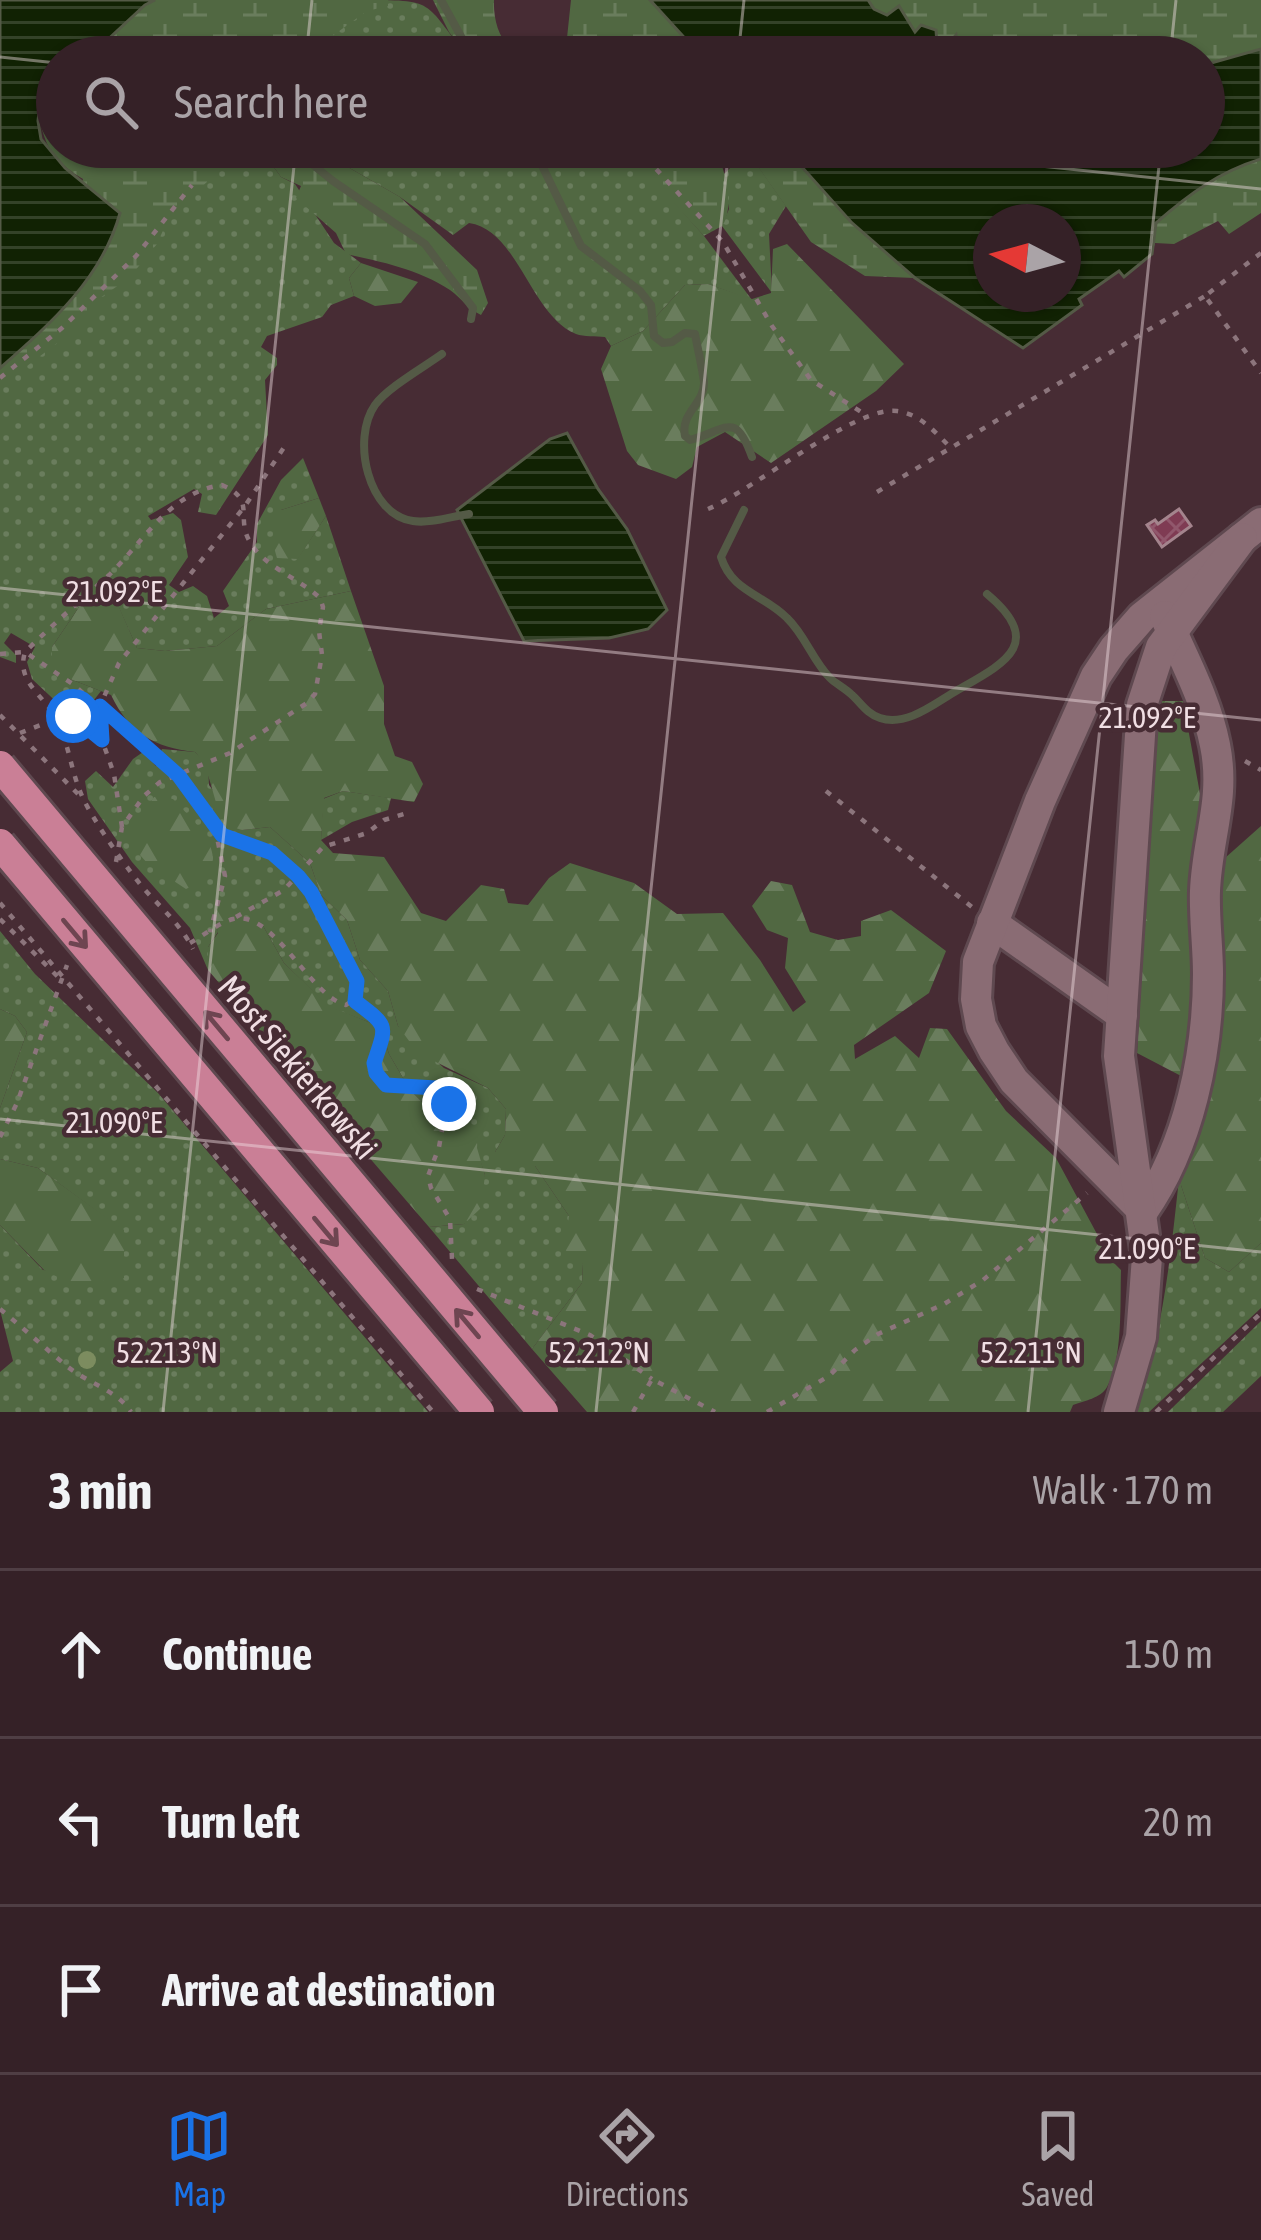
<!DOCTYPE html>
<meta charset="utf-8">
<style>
:root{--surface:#352127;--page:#3d292f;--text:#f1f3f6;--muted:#aaa3a7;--line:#4f3e44;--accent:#1a73e8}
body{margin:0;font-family:"Asap Condensed",sans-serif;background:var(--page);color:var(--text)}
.compass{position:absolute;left:973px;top:204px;width:108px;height:108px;border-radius:50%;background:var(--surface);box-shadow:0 3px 9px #0004;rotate:276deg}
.stop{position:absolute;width:36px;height:36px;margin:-27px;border:9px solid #1a73e8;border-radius:50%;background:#fff}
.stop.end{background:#1a73e8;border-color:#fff;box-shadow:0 3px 12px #0008}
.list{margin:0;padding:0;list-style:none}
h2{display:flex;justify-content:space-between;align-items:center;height:156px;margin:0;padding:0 48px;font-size:51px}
h2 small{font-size:39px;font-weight:400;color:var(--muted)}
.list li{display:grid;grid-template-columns:78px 1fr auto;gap:36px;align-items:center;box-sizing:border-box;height:168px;padding:0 48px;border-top:3px solid var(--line)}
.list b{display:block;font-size:45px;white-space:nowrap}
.list em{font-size:39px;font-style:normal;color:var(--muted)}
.icon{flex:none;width:66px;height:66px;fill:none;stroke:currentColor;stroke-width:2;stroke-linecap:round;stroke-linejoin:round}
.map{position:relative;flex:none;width:1261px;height:1412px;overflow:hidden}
.search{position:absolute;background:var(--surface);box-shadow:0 3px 9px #0004;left:36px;right:36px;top:36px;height:132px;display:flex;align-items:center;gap:30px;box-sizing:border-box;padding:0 42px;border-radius:66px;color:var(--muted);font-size:45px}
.sheet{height:660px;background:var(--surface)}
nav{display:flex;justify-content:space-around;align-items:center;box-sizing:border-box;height:168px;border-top:3px solid var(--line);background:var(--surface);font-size:33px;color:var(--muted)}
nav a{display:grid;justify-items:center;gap:6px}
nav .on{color:var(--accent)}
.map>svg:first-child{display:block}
</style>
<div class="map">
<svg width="1261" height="1412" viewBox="0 0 1261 1412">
<defs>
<pattern id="grass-dots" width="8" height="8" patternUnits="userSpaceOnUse" patternTransform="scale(3)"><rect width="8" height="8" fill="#516842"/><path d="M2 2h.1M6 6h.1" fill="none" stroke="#6a7d5d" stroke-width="1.8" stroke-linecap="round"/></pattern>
<pattern id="forest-firs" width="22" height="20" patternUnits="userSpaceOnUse" patternTransform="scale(3)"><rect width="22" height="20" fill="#516842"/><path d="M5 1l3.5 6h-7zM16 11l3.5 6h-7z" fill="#6a7d5d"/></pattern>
<pattern id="wetland-marsh" width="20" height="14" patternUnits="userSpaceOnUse" patternTransform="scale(3)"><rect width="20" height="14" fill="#516842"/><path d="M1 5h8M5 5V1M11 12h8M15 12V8" fill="none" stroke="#6a7d5d"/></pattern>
<pattern id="water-rules" width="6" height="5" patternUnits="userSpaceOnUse" patternTransform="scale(3)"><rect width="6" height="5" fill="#112203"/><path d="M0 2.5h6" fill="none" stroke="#344228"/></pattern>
<pattern id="building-cross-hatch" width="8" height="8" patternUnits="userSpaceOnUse" patternTransform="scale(3)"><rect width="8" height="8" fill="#7f3b53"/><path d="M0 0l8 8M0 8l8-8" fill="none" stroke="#91576c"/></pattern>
</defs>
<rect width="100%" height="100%" fill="#472c34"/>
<g fill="url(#grass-dots)">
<path d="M359 0C438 0 422 0 468 57H293Z"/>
<polygon points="218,147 259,147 281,177 295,184 334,243 361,263 349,278 354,296 331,305 322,317 267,336 261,347 277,358 277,365 265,380 268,435 216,515 198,512 202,494 194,489 148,516 151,520 173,513 181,520 188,557 169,585 179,592 193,586 207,596 214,618 229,606 223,591 257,542 257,524 281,480 303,458 319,498 281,510 298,558 326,516 351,591 266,609 217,646 165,651 137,648 116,601 79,607 52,647 70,679 101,691 87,709 65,710 32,679 27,662 35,647 11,633 4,643 16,655 16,663 0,657 0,368"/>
<path d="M313 147H625L704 236 752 300 708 284 685 285 643 331 611 346 605 337C596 336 584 337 576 334 531 316 518 230 469 223L453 235 400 197Z"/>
<polygon points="737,161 755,162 786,206 769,234 772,293 722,226 729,209 723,175"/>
<polygon points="162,749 195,752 208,766 209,785 242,830 270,827 310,863 321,895 347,920 360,960 388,991 398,1026 444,1068 488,1088 506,1109 505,1135 495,1152 535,1166 569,1216 583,1264 582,1283 532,1349 429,1227 464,1224 485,1175 476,1148 456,1113 426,1106 410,1090 389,1054 382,1032 371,1023 329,1007 284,963 262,924 214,915 218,932 208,947 208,970 190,928 132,862 88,799 85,781 96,771 113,787 133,759 143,752 156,766"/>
<polygon points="343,791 391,798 388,810 352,822 321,840 323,799"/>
<polygon points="0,931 35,974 158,1093 428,1412 0,1412 0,1372 13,1361 0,1310 0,1225 43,1270 123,1277 124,1231 38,1168 0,1159 0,1108 27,1032 15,1016 0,1009"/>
<path d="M1179 1179 1205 1258 1229 1272 1261 1243V1308L1149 1412H1134C1163 1336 1170 1260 1179 1179Z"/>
<polygon points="1261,1321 1261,1376 1223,1412 1168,1412"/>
</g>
<g fill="url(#forest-firs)">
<polygon points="787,244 904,364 876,391 771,463 725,432 697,447 692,467 676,479 638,465 627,451 601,369 611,346 643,331 685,285 708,284 752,299 771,293 773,249"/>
<polygon points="361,263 418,282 401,303 375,306 354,296 349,278"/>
<polygon points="319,498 326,516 298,559 277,558 273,544 281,510"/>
<path d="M95 591 116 600 137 648 165 651 217 646 266 609 351 591 384 686V724L395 756 412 762 423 784 414 802 343 791 324 798 321 840 333 853 384 857 421 913 446 921 481 885 504 889 508 903 528 905 549 878 570 863 634 883 677 914 723 913 760 960 793 1012 806 1002 785 968 788 938 767 930 752 906 771 881 792 885 810 932 838 940 861 936V921L891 910 946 951 929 993 854 1045 855 1059 895 1036 919 1058 930 1028 947 1029 1006 1111 1056 1158 1111 1260 1121 1270C1120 1301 1123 1360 1107 1387 1101 1398 1084 1401 1073 1405L1070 1412H587L532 1349 582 1283 583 1264 564 1249 569 1216 535 1166 498 1165 495 1152 505 1135 506 1109 488 1088 418 1053 398 1026 388 991 360 960 347 920 321 895 310 863 270 827 242 830 226 825C211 801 213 772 195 752 154 747 130 734 111 695L70 679 52 666V647L79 607Z"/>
<polygon points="1162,701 1183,701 1205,821 1225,858 1261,826 1261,1243 1229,1272 1205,1258 1179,1179 1206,1089 1137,1053 1156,733"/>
<path d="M154 797 173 799C199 826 241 865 186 889L148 864 132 846 136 825Z"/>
<polygon points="219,905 262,924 284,963 329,1006 371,1023 382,1033 389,1054 410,1090 426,1106 456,1113 478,1129 477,1148 485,1175 481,1208 464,1224 429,1227 208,970 208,947 218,933 214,915"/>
<polygon points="0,1009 15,1016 27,1032 0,1108"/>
<polygon points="0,1159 38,1168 124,1230 124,1278 74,1285 44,1270 0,1225"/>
</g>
<g fill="url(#wetland-marsh)">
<polygon points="155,0 388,0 388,6 367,11 303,57 89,57 145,5"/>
<path d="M433 0H494C493 23 501 47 523 57H468L449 32Z"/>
<polygon points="571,0 650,0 702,57 553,57 567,38"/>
<polygon points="829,0 1261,0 1261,213 1229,234 1218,221 1174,244 1155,243 1152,254 1124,277 1119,271 1204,147 1204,57 975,57 973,52 946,47 910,28"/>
<path d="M57 57V147H252L213 161 208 181 169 217 157 244 129 278 100 298 81 325 27 366 0 381V368L50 308 83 179C36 150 45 129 31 82Z"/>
<path d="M259 147H313L400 197 477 270 488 303 481 315C467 308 461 298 450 290 418 269 382 262 346 254L336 233 296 198 301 186 281 177Z"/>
<path d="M610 147H714C724 164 736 209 722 226 721 227 705 235 704 236L659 187Z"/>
<polygon points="744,147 784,147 852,223 915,278 865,276 811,242"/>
</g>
<g fill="url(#water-rules)" stroke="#545a46" stroke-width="3" fill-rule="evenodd">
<path d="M0 0H155L145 5 89 57H57L42 85 38 121 41 139 65 168 120 213C102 279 50 324 0 368Z"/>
<polygon points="650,0 868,0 874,9 887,15 899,6 915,32 921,25 936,30 937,44 946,47 956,35 958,48 966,44 975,57 702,57"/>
<path d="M1261 49V159C1219 172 1189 194 1156 223L1152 254 1124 277 1119 271 1079 299 1082 305 1023 348 915 278 852 223 784 147H1204V65ZM991 222H1063V294H991Z"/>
<polygon points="567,433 598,489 627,529 667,610 648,629 609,638 524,641 457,510 550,439"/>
</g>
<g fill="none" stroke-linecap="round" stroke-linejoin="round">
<g stroke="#545a46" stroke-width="8">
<polyline points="441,0 464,42 481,57"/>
<polyline points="291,147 333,181 425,244 473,308 471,319"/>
<path d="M533 147 581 246 640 291 651 305 654 336 663 343 672 342 685 333 695 334C697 345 703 372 704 382 705 403 680 413 685 436L690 440C727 430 735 410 752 457"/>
<path d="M442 354C424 367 387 388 375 405 351 439 368 515 413 521 430 524 453 516 469 514"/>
<path d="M744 510 721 557C732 592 763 594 787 618 805 635 813 661 830 678 836 684 845 688 852 695 861 703 867 714 880 718 906 727 934 704 956 691 1003 664 1047 644 987 594"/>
</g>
</g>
<polygon fill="url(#building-cross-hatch)" stroke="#a4848d" stroke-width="3" points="1179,509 1191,526 1162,547 1147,525 1155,520 1158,524"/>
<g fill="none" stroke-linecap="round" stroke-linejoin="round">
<g stroke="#5f4950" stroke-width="36">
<g id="minor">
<polyline points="992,923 1122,1015"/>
<polyline points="1143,1211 1014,1081 994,1051 981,1026 976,999 978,962 1040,801 1096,676 1114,649 1142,617 1261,523"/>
<path d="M1143 1211C1189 1146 1208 1052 1208 974 1208 946 1204 918 1205 891 1207 838 1226 799 1215 745 1206 699 1183 658 1165 616"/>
<polyline points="1119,1412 1141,1337 1147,1257 1119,1056 1142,705 1161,647 1242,538"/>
</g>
</g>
<g stroke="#8c757c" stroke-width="4.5" stroke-dasharray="6 9" stroke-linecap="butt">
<polyline points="577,55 577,57"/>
<polyline points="636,147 723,242 772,326 811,380 866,415"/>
<polyline points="1261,253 1205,296 1261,373"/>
<polyline points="0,378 62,328 136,256 192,185"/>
<polyline points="877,492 1205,296"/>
<path d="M708 509C753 490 857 405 897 411 920 414 935 432 950 447"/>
<polyline points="0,654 25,652 74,685 189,789 215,828 225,876 210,932"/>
<polyline points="0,715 78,794"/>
<polyline points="20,733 66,715 86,723 102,740"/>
<polyline points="1245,761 1261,770"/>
<polyline points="826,791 972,907"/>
<polyline points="122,827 114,774 102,740 100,706 119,663 245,506 285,446"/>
<path d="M116 862 122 827 144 796 160 782 230 753 307 703 315 694 322 655 319 631 323 607 320 598C299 578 264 567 250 542 235 517 257 500 222 485 169 492 143 543 108 576 80 601 52 625 25 652 15 684 48 697 59 724 69 747 72 774 82 796 92 819 129 872 146 891 164 911 180 924 193 949"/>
<polyline points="236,917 284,890 323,847 367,833 384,820 404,814"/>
<polyline points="0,919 60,979"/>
<path d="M190 943C203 936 218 923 233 919 274 909 310 997 346 1005L358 996C359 979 348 969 341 954 323 917 310 879 274 855 255 843 232 843 215 828"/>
<path d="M355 1001C389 1027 387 1024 374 1063L386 1085 436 1088 448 1097 439 1147 428 1176 431 1188 450 1219 452 1259"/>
<polyline points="0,1137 17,1103 67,965"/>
<polyline points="477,1289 590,1335 652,1379"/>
<path d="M0 1309C23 1328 45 1348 68 1367 88 1383 118 1391 131 1412"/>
<polyline points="633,1412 652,1379 715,1412"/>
<polyline points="767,1412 829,1376 855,1350 878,1334 944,1304 983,1280 1087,1193"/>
<polyline points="1156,1412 1261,1313"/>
</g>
<use href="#minor" stroke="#8a6c74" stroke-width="30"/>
<g stroke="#5f4950" stroke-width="36" stroke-linecap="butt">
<g id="major-bridge">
<polyline points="0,766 543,1412"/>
<polyline points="0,844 479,1412"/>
</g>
</g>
<polyline stroke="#8c757c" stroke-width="4.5" stroke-dasharray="6 9" stroke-linecap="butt" points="0,903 433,1412"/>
<use href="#major-bridge" stroke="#ca7f96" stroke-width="30"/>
</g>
<circle fill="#7c8c5f" cx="87" cy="1360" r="9"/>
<defs><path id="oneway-shaft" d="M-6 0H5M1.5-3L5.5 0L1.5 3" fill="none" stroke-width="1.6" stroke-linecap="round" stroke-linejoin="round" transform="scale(3)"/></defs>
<g stroke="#6e4551">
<use href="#oneway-shaft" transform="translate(75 934) rotate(50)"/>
<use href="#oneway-shaft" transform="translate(216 1025) rotate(-130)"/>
<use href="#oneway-shaft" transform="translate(326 1232) rotate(50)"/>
<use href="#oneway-shaft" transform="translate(467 1323) rotate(-130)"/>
</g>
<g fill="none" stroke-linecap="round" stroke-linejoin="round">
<path stroke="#1a73e8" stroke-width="15" d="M73 716 102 740 100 706 179 776 222 835 272 853 298 876 311 892 357 981 355 1001C389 1027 387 1024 374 1063L376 1073 386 1085 436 1088 448 1097 449 1104"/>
</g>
<path fill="none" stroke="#f0dee3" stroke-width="3" stroke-opacity="0.45" d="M0 57 57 63M306 57 312 0M738 57 744 0M1170 57 1176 0M858 147 1261 189M0 588 1261 720M0 1119 1261 1252M163 1412 296 147M596 1412 729 147M1028 1412 1161 147"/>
<g text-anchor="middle" stroke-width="9" stroke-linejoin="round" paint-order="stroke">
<g font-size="33" fill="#f0dee3" stroke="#472c34">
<text transform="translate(298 1067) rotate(50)" y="12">Most Siekierkowski</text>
</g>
</g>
<g font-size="30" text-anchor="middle" fill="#f0dee3" stroke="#472c34" stroke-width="9" stroke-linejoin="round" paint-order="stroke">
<text x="114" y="602">21.092°E</text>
<text x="1147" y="728">21.092°E</text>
<text x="114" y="1133">21.090°E</text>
<text x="1147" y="1259">21.090°E</text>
<text x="167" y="1363">52.213°N</text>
<text x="599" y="1363">52.212°N</text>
<text x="1031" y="1363">52.211°N</text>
</g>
</svg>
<svg class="compass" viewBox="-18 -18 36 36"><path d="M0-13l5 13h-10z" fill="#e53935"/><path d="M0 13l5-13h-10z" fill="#aaa3a7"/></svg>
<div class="stop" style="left:73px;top:716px"></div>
<div class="stop end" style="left:449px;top:1104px"></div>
<div class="search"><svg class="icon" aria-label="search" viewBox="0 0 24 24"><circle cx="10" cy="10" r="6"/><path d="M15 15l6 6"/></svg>Search here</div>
</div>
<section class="sheet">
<h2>3 min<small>Walk · 170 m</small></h2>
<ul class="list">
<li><svg class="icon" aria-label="ahead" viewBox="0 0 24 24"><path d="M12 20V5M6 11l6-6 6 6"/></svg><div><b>Continue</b></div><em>150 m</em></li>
<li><svg class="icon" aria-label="left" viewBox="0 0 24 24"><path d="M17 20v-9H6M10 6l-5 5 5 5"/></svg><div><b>Turn left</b></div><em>20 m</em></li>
<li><svg class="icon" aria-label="arrive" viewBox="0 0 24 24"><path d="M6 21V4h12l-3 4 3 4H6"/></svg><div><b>Arrive at destination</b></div></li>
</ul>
</section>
<nav>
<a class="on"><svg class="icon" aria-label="map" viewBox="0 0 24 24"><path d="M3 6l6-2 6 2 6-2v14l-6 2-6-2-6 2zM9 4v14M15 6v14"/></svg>Map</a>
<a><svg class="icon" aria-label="directions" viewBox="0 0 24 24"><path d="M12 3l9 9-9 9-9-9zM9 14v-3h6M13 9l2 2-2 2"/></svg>Directions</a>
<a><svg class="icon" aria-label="saved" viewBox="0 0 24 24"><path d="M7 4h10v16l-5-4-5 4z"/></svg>Saved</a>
</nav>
